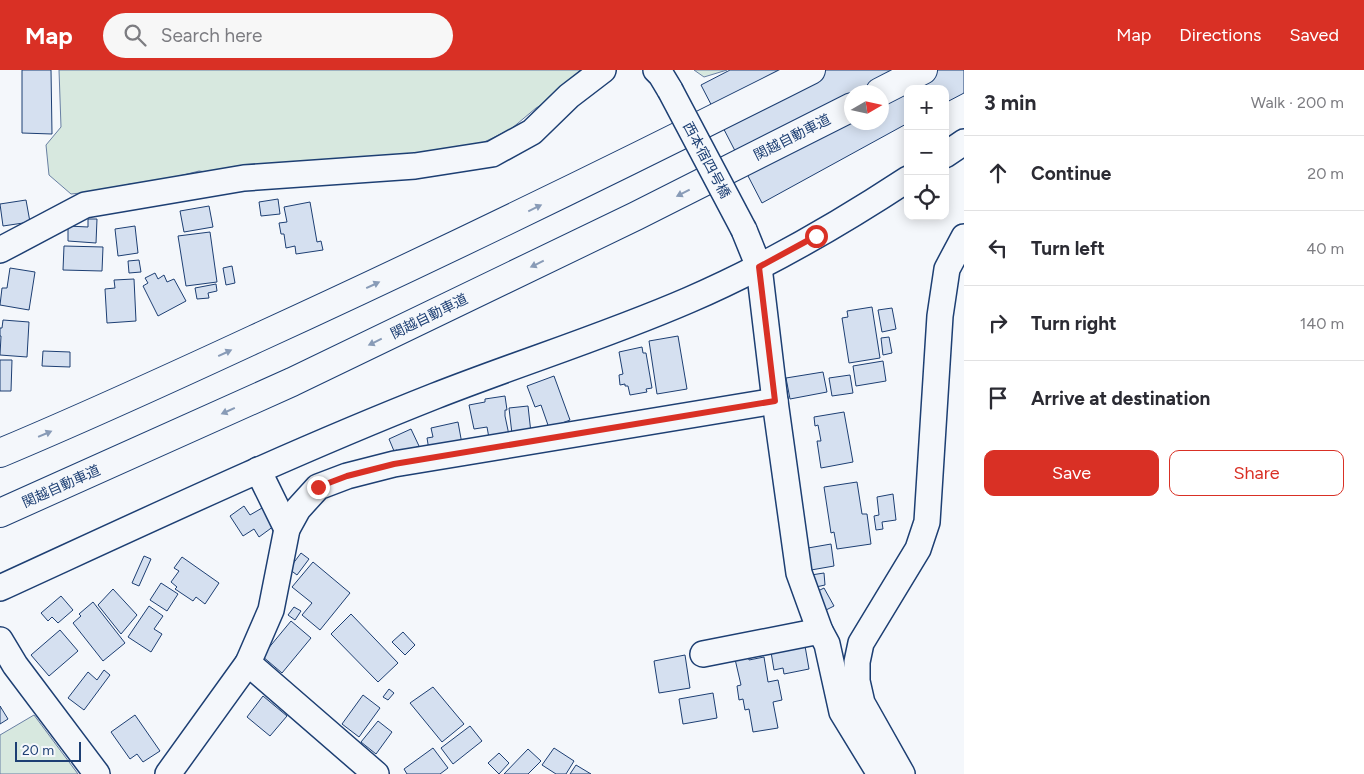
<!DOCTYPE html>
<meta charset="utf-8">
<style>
:root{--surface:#fff;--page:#f7f7f7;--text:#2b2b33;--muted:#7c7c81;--line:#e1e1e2;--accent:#d93025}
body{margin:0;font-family:Figtree,"Noto Sans JP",sans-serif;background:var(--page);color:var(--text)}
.controls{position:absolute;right:15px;top:15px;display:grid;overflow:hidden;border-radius:10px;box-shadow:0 2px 12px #0003}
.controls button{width:45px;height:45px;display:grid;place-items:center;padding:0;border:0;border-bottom:1px solid var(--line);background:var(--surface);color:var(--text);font:25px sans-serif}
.compass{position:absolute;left:844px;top:15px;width:45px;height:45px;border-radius:50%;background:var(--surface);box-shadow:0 2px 12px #0003;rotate:81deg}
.scale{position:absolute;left:15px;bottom:12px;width:66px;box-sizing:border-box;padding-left:5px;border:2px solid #1d3f73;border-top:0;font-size:14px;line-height:18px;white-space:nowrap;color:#1d3f73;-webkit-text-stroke:4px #f4f7fb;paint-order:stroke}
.stop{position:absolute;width:15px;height:15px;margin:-11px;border:4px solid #d93025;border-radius:50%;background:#fff}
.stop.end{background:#d93025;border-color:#fff;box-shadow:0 1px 5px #0008}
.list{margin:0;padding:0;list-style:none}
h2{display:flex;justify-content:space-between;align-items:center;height:65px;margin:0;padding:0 20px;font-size:21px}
h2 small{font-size:16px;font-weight:400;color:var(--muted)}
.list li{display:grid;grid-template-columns:32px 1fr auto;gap:15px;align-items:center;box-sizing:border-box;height:75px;padding:0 20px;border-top:1px solid var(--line)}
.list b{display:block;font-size:19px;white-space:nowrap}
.list em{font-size:16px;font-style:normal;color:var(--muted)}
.actions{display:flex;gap:10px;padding:15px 20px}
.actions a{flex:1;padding:11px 0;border:1px solid var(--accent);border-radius:10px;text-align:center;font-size:18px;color:var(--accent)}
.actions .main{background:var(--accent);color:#fff}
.icon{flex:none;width:28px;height:28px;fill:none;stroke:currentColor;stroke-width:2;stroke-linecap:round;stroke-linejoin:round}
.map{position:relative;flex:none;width:964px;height:704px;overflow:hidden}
header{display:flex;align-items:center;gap:30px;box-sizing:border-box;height:70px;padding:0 25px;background:var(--accent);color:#fff}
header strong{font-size:24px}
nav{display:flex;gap:28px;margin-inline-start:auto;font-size:18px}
.search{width:350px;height:45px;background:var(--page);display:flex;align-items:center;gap:12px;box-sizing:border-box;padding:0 18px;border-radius:28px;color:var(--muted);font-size:19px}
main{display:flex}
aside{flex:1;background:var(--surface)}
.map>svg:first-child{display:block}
</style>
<header>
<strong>Map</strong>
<div class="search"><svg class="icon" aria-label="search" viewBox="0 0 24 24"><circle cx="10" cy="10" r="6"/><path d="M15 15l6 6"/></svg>Search here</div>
<nav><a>Map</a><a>Directions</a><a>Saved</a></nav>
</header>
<main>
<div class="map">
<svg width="964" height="704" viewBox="0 0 964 704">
<rect width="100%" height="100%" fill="#f4f7fb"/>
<g fill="#d7e8df" stroke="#687fa3">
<polygon points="59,0 580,0 560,24 536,38 511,59 474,77 222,104 199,101 152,113 130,114 100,121 71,124 49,105 46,75 61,57"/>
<polygon points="694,0 727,0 704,7"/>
<polygon points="34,645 78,704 0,704 0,665"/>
</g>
<g fill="#d5e0f0" stroke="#1d3f73" fill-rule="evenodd">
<polygon points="22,0 51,0 52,64 22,63"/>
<path d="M730 0H964V23L945 33V19H908V53L762 133 701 15ZM852 22H882V52H852Z"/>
<polygon points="278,129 280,144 261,146 259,132"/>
<polygon points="26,130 30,152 3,156 0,134"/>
<polygon points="310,132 317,172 321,171 323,180 296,184 295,176 286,178 284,164 281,164 279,153 287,152 284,137"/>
<polygon points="209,136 213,157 184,162 180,141"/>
<polygon points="88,149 97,149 96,173 68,171 68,156 88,157"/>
<polygon points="135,156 138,183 118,186 115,159"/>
<polygon points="210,162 217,212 186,216 178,166"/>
<polygon points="64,176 103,177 102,201 63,200"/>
<polygon points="139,190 141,202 129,203 128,191"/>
<polygon points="232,196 235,213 226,215 223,198"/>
<polygon points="10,198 35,202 29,240 0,235 2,218 7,218"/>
<polygon points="155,203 158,209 164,205 167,212 174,209 186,231 158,246 143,216 148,213 145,208"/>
<polygon points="134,209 136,251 107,253 105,219 115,218 114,210"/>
<polygon points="216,214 217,221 208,223 209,228 197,229 195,218"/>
<polygon points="872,237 880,288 849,293 842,248 848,247 847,241"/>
<polygon points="892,238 896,259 882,262 878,240"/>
<polygon points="3,250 29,252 27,287 0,285 1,266 0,266 0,258 2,258"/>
<polygon points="678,266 687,319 657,324 649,271"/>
<polygon points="889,267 892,283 883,285 881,268"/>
<polygon points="642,277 643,283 646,283 652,318 646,319 647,322 630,325 628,316 625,316 625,314 620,315 619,305 623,304 619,282"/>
<polygon points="43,281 70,282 70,297 42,296"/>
<polygon points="0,290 12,290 11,321 0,321"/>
<polygon points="883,291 886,311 856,316 853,296"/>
<polygon points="823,302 827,322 790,329 786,308"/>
<polygon points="850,305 853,323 832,326 829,308"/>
<polygon points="554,306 570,350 549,358 541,335 535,337 527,316"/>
<polygon points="505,326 507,340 505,340 505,346 509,365 489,368 487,357 474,359 469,335 485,332 485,329"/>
<polygon points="528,336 531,363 512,364 509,338"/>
<polygon points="844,342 853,392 821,398 817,371 821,371 818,355 815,356 814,347"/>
<polygon points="458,352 462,374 429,380 427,368 433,367 431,358"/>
<polygon points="411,359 419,376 399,385 397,380 394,381 389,369"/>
<polygon points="857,412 862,444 867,444 871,474 837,479 834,462 831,463 824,417"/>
<polygon points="893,424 896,450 882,452 883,459 876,460 874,446 879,445 877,427"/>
<polygon points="244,436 250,445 262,438 274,456 259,467 254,459 243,466 230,446"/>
<polygon points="831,474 834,496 811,500 808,478"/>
<polygon points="301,483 309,489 297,505 289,499"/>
<polygon points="144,486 151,489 139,516 132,513"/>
<polygon points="182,487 219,513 205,534 196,527 193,531 175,519 177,517 171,512 179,501 174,498"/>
<polygon points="313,492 350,523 320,560 302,545 312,533 292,517"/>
<polygon points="824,503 825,515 816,517 811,505"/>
<polygon points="161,513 178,524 167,541 150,530"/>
<polygon points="824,518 834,536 826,540 816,522"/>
<polygon points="113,519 137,545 121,564 98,535"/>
<polygon points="61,526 73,540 58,553 52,547 48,551 41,543"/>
<polygon points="93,532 125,573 103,591 73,553 81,546 79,544"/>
<polygon points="149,536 163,546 154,559 162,564 151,582 128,567"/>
<polygon points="294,537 301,541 295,550 288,545"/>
<polygon points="351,544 398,593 378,612 331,564"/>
<polygon points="291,551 311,568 282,603 262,586"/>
<polygon points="60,560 78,581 49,606 31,585"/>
<polygon points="403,562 415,575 405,585 392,572"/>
<polygon points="805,576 809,599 784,604 783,598 774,600 771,582"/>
<polygon points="685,585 690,618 659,623 654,591"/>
<polygon points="748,586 749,590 764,587 768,612 778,610 782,630 773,632 778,658 753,662 749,639 745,640 743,629 739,630 737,616 741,615 735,589"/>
<polygon points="104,600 110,605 84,640 68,628 88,602 97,610"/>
<polygon points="433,617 464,654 442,672 410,633"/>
<polygon points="389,619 394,623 388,630 383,627"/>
<polygon points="713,623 717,648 683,654 679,629"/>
<polygon points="363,625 380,638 359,667 342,654"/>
<polygon points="263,626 287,646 270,666 247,647"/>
<polygon points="0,636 8,649 0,654"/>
<polygon points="135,645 160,681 143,692 137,684 130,689 111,662"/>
<polygon points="378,651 392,662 376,684 361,672"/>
<polygon points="470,656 482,671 453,694 441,678"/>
<polygon points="433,678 448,698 440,704 407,704 404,699"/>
<polygon points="554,678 574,691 566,704 556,704 542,695"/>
<polygon points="528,679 541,691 528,704 504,704"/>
<polygon points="499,683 509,693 499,704 488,693"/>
<polygon points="576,695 591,704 570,704"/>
</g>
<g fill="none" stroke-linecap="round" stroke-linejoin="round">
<g stroke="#1d3f73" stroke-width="28">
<g id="minor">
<polyline points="656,0 661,5 670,20"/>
<polyline points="945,85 964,72"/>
<polyline points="744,160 759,197 775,331 799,503 820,561 827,574 842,642 880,704"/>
<polyline points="0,180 85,135 244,108 415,96 492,84 532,62 569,26 603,0"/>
<polyline points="258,400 287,459"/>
<path d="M0 518C144 452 288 384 435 326 519 293 606 266 689 230 765 197 838 155 908 109"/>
<polyline points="0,570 15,595 97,704"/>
<polyline points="703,584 820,561"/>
<polyline points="248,593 376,704"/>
<polyline points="168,704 248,593 271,540 287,459 298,439 318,417 347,406 394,394 775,331"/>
<polyline points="902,704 862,633 857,611 857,592 861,573 918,479 927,452 940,246 947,199 964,167"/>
</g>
</g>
<g stroke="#1d3f73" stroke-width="30">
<g id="highway">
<polyline points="880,22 923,0"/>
<path d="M0 383C86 347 171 308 255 269 443 183 627 93 811 0"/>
<polyline points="0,443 292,312 636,146 852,37"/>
</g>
</g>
<use href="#minor" stroke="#f4f7fb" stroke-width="25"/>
<use href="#highway" stroke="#f4f7fb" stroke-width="28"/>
<g stroke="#1d3f73" stroke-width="28" stroke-linecap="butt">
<polyline id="minor-bridge" points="670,20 744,160"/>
</g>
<use href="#minor-bridge" stroke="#f4f7fb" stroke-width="25"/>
</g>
<defs><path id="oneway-solid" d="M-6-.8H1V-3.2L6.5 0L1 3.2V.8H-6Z" transform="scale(1.25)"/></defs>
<g fill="#889bb7">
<use href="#oneway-solid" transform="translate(683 123) rotate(153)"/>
<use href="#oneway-solid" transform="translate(535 138) rotate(-26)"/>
<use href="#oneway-solid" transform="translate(537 194) rotate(154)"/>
<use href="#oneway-solid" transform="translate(373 215) rotate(-25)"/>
<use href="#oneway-solid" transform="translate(375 272) rotate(154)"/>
<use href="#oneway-solid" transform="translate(225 283) rotate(-25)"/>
<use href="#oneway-solid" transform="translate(228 341) rotate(156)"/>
<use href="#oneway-solid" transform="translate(45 364) rotate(-23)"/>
</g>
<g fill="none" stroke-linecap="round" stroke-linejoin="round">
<polyline stroke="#d93025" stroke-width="6" points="318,417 347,406 394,394 775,331 759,197 816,166"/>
</g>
<g text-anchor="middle" stroke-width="4" stroke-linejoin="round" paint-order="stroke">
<g font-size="14" fill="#1d3f73" stroke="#f4f7fb">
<text transform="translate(792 67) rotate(-27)" y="5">関越自動車道</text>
<text transform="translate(707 90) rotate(62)" y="5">西本宿四号橋</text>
<text transform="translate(429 246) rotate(-26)" y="5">関越自動車道</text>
<text transform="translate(61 416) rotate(-24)" y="5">関越自動車道</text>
</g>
</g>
</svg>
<div class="controls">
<button>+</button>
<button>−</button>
<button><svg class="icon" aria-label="locate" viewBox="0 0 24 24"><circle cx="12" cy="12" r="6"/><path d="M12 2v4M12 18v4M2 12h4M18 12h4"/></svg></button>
</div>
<svg class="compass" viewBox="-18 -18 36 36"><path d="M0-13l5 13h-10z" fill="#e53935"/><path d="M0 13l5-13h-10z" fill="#7c7c81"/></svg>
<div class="scale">20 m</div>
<div class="stop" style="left:816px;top:166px"></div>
<div class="stop end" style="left:318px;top:417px"></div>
</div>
<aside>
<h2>3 min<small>Walk · 200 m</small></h2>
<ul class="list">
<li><svg class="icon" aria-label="ahead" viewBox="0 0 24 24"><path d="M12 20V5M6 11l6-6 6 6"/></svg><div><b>Continue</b></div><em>20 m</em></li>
<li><svg class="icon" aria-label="left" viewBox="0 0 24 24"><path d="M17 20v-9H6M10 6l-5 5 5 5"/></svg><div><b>Turn left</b></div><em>40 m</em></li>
<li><svg class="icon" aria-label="right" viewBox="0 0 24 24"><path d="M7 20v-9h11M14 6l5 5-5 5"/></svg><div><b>Turn right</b></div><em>140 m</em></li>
<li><svg class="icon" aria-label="arrive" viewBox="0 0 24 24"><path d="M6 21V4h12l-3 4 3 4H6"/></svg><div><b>Arrive at destination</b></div></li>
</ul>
<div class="actions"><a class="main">Save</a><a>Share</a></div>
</aside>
</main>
